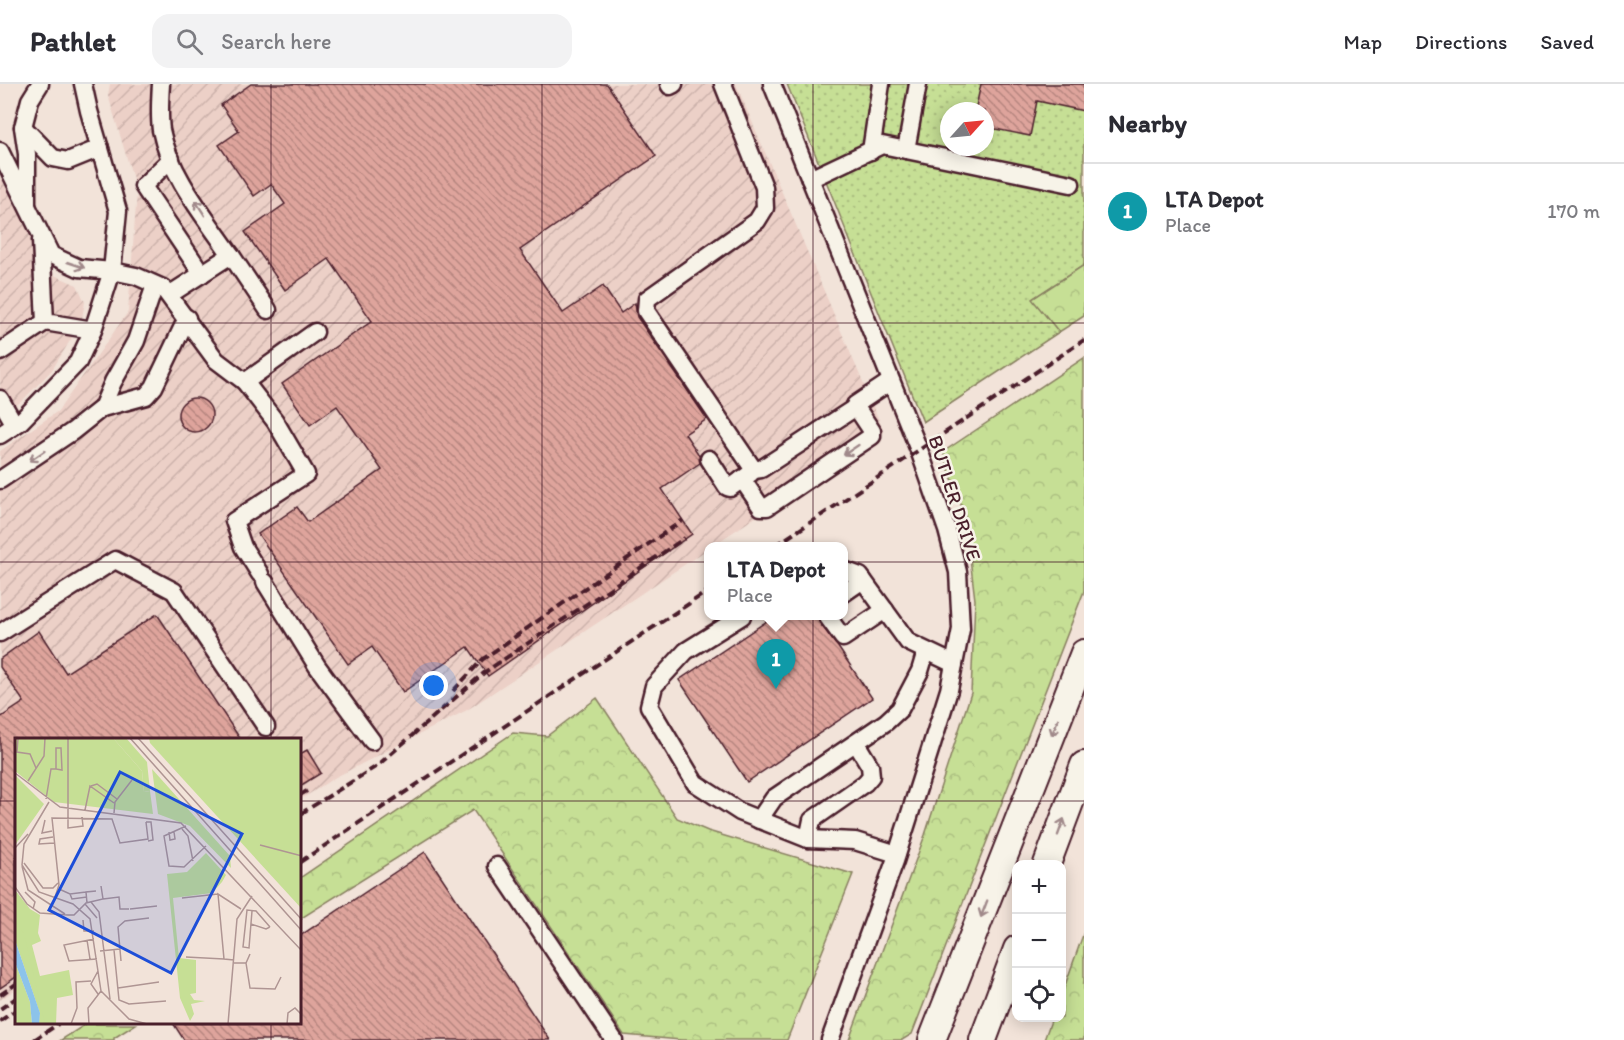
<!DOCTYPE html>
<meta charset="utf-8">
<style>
:root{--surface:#fff;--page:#f2f2f3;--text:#2b2b33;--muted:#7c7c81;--line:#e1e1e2;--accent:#7c3aed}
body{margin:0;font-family:Itim,sans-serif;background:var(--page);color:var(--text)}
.controls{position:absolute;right:18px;bottom:18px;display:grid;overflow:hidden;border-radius:12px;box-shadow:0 3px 15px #0003}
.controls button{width:54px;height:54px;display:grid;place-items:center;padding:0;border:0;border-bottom:2px solid var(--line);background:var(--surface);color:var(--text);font:30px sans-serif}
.compass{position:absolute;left:940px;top:18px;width:54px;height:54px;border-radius:50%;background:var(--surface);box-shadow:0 3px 15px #0003;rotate:63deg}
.you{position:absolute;left:434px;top:602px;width:21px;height:21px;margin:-15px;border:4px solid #fff;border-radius:50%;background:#1a73e8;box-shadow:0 0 0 9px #1a73e833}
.badge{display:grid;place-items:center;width:39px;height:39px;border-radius:50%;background:var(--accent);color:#fff;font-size:20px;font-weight:700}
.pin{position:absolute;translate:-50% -50px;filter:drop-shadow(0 2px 3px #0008)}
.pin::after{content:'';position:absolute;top:32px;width:21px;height:18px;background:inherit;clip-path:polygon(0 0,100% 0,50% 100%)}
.popup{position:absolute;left:704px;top:458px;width:144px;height:78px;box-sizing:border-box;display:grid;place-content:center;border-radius:12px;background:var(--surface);filter:drop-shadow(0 2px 4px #0005);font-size:20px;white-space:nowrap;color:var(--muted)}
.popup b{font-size:22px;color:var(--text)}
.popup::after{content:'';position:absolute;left:50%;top:100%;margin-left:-12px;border:12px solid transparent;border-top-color:var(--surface)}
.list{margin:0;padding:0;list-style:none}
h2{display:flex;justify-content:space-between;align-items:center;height:78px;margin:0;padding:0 24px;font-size:26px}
h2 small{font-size:20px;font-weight:400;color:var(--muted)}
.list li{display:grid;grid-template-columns:39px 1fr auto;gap:18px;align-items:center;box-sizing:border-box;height:96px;padding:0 24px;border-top:2px solid var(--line)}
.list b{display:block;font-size:22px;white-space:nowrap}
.list p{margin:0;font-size:20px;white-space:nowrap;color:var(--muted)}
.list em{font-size:20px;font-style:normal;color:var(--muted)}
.icon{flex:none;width:33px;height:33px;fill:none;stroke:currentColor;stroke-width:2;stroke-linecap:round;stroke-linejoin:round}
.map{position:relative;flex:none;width:1084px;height:956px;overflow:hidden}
header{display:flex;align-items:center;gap:36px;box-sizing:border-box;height:84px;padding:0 30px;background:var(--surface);border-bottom:2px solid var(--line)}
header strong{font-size:28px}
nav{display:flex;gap:33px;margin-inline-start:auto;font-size:21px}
.search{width:420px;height:54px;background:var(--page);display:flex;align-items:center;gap:15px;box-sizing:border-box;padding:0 21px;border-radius:18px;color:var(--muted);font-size:22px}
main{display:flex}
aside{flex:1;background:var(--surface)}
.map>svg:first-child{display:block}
</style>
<header>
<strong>Pathlet</strong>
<div class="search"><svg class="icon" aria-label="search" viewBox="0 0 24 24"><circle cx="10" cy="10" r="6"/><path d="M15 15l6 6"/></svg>Search here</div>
<nav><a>Map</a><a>Directions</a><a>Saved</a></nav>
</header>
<main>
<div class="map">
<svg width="1084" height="956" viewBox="0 0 1084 956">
<defs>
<pattern id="industrial-furrows" width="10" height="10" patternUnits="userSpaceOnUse" patternTransform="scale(1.5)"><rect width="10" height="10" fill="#ecd0c7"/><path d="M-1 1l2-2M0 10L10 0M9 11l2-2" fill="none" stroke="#ccb2ab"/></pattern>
<pattern id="grass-dots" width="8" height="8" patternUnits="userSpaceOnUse" patternTransform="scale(1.5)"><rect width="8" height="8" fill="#c6df95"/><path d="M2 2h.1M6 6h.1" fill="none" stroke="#acbf81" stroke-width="1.8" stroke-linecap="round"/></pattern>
<pattern id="forest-crowns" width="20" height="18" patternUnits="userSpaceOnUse" patternTransform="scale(1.5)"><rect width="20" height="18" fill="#c6df95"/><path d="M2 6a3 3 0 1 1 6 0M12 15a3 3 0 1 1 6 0" fill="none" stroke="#acbf81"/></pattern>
<pattern id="building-back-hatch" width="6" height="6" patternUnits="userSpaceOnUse" patternTransform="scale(1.5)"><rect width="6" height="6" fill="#dea49c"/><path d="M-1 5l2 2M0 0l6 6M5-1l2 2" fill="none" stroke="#b6857f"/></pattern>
</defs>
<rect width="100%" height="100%" fill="#f2e3d9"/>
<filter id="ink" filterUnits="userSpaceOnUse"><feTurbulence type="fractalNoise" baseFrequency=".0167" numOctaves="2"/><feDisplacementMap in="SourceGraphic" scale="12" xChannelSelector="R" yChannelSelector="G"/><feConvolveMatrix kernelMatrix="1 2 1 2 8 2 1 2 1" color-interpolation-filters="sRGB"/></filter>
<g filter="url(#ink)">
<g fill="url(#industrial-furrows)">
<polygon points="110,0 736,0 884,348 712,462 708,462 708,465 467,626 334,694 300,716 300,656 16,656 16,905 0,916 0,367 58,327 128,228 137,108 108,11"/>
<polygon points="0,92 52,190 77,201 85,218 81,239 52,286 23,316 0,334"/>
</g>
<path fill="url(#grass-dots)" stroke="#887f60" stroke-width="1.5" fill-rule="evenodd" d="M787 0H1084V181L1033 215 1059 248 923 338ZM949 27H985V63H949Z"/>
<g fill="url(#forest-crowns)" stroke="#887f60" stroke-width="1.5">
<polygon points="1084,181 1084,232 1059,248 1032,215"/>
<polygon points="1084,274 1084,507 912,950 902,956 849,956 925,751 971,609 975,516 965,432 943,368"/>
<polygon points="597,614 677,734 708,747 853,790 787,956 681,956 624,951 473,726 300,835 300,794 513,649 547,652"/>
<polygon points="1084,848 1084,956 1044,956 1052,934 1062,934 1062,910"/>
<polygon points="86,940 136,940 114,954 114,956 61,956"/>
</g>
<g fill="url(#building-back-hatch)" stroke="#4a1f2b" stroke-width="1.5">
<polygon points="251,0 607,0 656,72 520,166 563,229 603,202 621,229 635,219 637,233 707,335 685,350 699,371 700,379 662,405 692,450 488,592 468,563 403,608 372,563 348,580 258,450 297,423 308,438 382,386 337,322 310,341 282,300 372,237 329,175 285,206 245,148 285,120 271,100 254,112 219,61 239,47 221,21"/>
<polygon points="981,0 1084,0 1084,27 1037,17 1030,52 985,43 985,27 975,27"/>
<circle cx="195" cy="331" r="17"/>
<polygon points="157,530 241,656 16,656 16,893 0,904 0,634 24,618 0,583 0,575 39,547 66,589"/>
<polygon points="776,531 817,531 819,538 838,563 872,614 747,698 679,596"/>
<polygon points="307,666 321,689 300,702 300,670"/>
<polygon points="425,768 550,956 184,956 173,939 300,939 300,852"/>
</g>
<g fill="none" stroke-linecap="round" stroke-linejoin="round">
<g stroke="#4a1f2b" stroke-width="21">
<g id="minor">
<path d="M161 0C160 15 159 31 161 46 170 92 206 134 231 171"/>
<polyline points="669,0 670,2 674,0"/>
<polyline points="723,0 764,103 765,124 757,137 647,215 646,227 754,386 761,385 856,323 872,347 872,352 767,423 761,423 742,395"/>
<polyline points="772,0 919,366 947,446 958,488 961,545 949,606 895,777 830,956"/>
<polyline points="23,43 53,74 68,77 100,64"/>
<polyline points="906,66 918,0"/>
<polyline points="0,67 51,171 79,184 112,187 136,192 163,204 216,276 245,298 315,248"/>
<polyline points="871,67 881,0"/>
<polyline points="171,75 143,102 202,190"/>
<polyline points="810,95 882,61 1071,100"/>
<polyline points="27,121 27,70 23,43 30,16 40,0"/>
<polyline points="41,156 45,238 93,246"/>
<polyline points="169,211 231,171 268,226"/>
<polyline points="0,268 45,238"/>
<polyline points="245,298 275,337 306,390 234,437 243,463 260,490"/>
<polyline points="0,315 15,341"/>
<polyline points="855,321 891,297"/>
<polyline points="102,324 113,298 136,257 155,201"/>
<polyline points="0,351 20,338 78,278 93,246 112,187 118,127 89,27 83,0"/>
<polyline points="709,375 727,403 730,404 751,389"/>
<polyline points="0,396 73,347 102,324 146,312 154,303 187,234"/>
<polyline points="844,486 860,492 908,558 954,580"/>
<polyline points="265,498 317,582 372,657"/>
<polyline points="844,509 863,496"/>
<polyline points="742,532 686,567 654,602 649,622 695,699 740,728 808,755 855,757 897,770"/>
<polyline points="827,532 843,554 885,526"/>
<polyline points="0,549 115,476 174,507 266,643"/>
<polyline points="759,736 774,714 886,638 900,625 920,587 926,567"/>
<polyline points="808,755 812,736 865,699 871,692 870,682 856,659"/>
<polyline points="497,782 614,956"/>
</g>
</g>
<g stroke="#4a1f2b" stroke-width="30">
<g id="highway">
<polyline points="1047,780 1084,681"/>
<polyline points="932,956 1084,569"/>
<polyline points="983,956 1017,865"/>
</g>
</g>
<use href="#minor" stroke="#f7f3e8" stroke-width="16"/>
<use href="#highway" stroke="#f7f3e8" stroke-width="26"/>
<g stroke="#4a1f2b" stroke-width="4" stroke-dasharray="9 4.5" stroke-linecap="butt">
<polyline points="775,462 1084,256"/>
<polyline points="453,607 483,575 683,436"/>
<polyline points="300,711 307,707"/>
<polyline points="300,730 377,682 485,588 685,454"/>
<polyline points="300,778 708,507"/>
<polyline points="0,911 16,900"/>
<polyline points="0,925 16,914"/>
<polyline points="0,937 16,926"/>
<polyline points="34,956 58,940"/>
</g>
</g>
<defs><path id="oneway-shaft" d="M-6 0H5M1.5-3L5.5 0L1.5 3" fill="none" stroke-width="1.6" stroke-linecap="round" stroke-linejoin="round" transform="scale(1.5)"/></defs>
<g stroke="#a0898a">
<use href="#oneway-shaft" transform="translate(200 124) rotate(-123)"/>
<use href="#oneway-shaft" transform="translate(76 181) rotate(19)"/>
<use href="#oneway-shaft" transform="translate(851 366) rotate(146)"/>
<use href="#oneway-shaft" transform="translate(37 372) rotate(146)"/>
<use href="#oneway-shaft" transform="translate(1055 643) rotate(111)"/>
<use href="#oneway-shaft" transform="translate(1061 743) rotate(-70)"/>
<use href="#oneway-shaft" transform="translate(984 825) rotate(111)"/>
</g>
</g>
<path fill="none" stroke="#4a1f2b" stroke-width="1.5" stroke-opacity="0.55" d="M271 0V656M542 0V956M813 0V956M0 239H1084M0 478H1084M0 717H16M300 717H1084M271 940V956"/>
<g text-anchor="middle" stroke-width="5" stroke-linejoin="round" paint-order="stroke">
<g font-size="20" fill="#4a1f2b" stroke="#f7f3e8">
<text transform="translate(955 414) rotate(72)" y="7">BUTLER DRIVE</text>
</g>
</g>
<g transform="translate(15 654)">
<rect width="286" height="286" fill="#f2e3d9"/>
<path d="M0 0H98L127 33 129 54 135 53 138 76 39 64 0 33ZM0 37 29 66 0 107ZM0 152 15 171 25 177 23 195 26 203 17 207 25 238 54 232 58 257 42 260 41 286H24L25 275 0 202ZM0 224 15 264 17 286H0Z" fill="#c6df95"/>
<path d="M98 0H111L132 24 135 53 129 54 127 33ZM134 0H286V170L135 5ZM137 31 215 118 216 130 175 88 143 76ZM191 115 211 137 207 144 197 155 158 160 164 220 181 222V255L175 256 179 262 190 263 176 266 179 276 175 283 165 260 152 136 172 134ZM0 172V182L9 196 30 286H24L25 275 0 197Z" fill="#c6df95"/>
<path d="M0 202 25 275 24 286H17L15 264 0 224Z" fill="#8cc3ea"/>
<path fill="none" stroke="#af9593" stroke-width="1.5" d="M3 0 2 14 15 16 21 30M53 0V90L68 88 67 79M115 0 287 193M123 0 287 182M0 35 45 69 166 85 287 213M13 43 29 18 30 0M76 48 82 46 102 61M31 61 36 31H41L47 32 46 10H41V31M34 64 9 106 7 127 24 154 58 166 75 181 86 253M70 72 75 48 99 65M99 75 100 64 117 42M30 82 27 95 37 93M131 84H136L138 102 133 103M171 88 149 98 154 128 169 129 191 108M167 91 173 98 178 123M154 94 155 102 160 101 159 94M38 99 25 101 24 106 39 105M245 107 287 118M0 110 13 96M9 125 28 150H38L43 145M7 128 13 152 50 176M0 149 12 166 25 175 53 177H59L71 165 88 161 86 148M44 151 55 156 71 154M10 154 20 164 18 171M55 156 57 161 72 159M167 160 203 156M88 161 104 159 105 171H114M39 162 44 147 37 80 97 81 105 105 133 101 131 84M76 164 84 174 95 261M72 165 71 154 81 153M70 166 82 180M115 171 142 168M237 173 234 210 228 209 232 172 241 173 255 189M68 182 69 193H79M236 186 251 191 255 189M79 201 49 207 54 223 82 221M72 202 75 221M99 212 104 262 114 266 151 263M85 213 105 211M171 219 209 221M219 222 209 221 203 156 226 171M106 223 103 189 110 183 134 180M219 225H231L235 216M231 225 235 250 260 251 266 239M83 233 76 246 83 256M103 250 144 244M86 253 114 281 132 286M56 286 62 270 61 244 76 243M74 286 73 270 86 253M213 286 222 181 237 158M272 286 273 275 280 270 287 277"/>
<path fill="#1d4ed8" fill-opacity="0.15" stroke="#1d4ed8" stroke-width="3" d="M105 34 227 96 156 235 34 172Z"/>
<rect width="286" height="286" fill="none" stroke="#4a1f2b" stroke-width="3"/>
</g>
</svg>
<div class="controls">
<button>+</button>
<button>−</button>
<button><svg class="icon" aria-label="locate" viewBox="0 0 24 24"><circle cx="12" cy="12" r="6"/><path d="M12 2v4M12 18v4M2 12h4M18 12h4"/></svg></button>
</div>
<svg class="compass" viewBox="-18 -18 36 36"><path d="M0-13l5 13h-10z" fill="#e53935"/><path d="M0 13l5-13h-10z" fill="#7c7c81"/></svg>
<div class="you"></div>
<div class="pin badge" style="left:776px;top:605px;background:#0f9aa8">1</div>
<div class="popup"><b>LTA Depot</b>Place</div>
</div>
<aside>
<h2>Nearby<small></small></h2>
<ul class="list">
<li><span class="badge" style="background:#0f9aa8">1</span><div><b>LTA Depot</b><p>Place</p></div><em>170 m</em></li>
</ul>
</aside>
</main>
